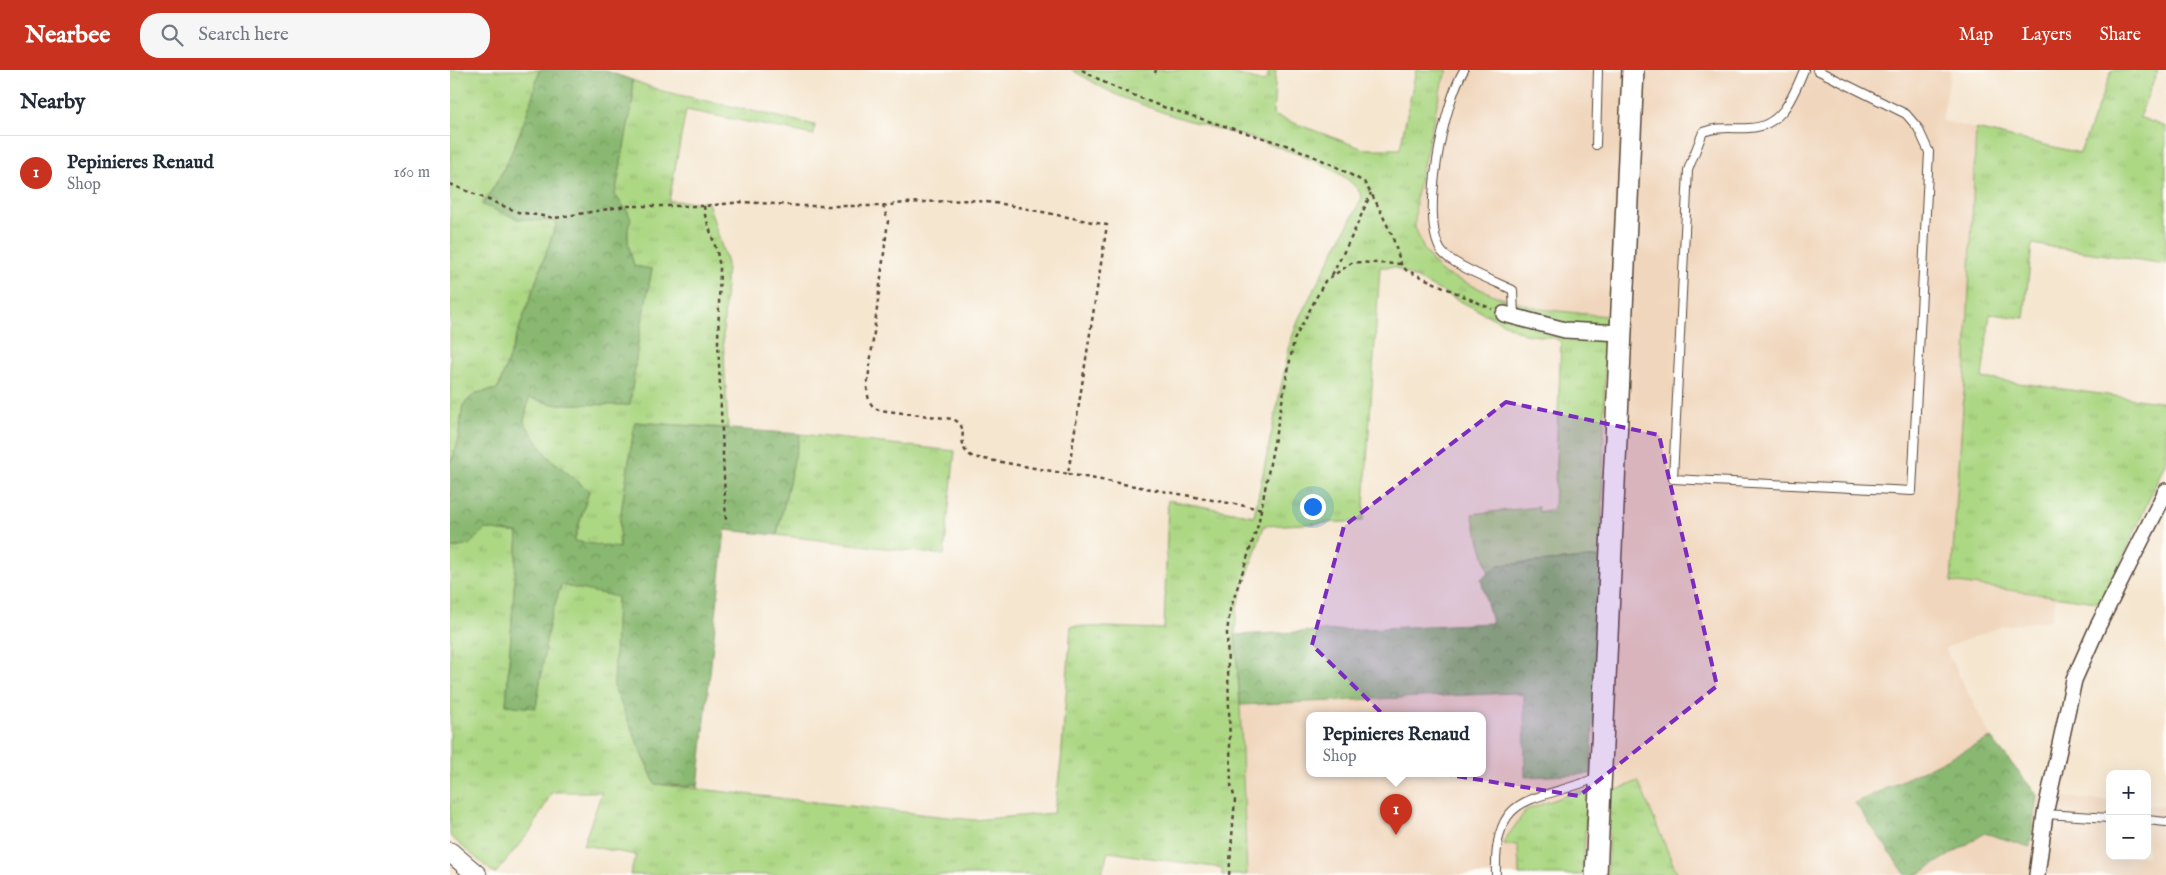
<!DOCTYPE html>
<meta charset="utf-8">
<style>
:root{--surface:#fff;--page:#f6f6f7;--text:#1f2937;--muted:#747a83;--line:#e0e1e3;--accent:#c8321e}
body{margin:0;font-family:"IM FELL English",serif;background:var(--page);color:var(--text)}
.controls{position:absolute;right:15px;bottom:15px;display:grid;overflow:hidden;border-radius:10px;box-shadow:0 5px 20px #0002}
.controls button{width:45px;height:45px;display:grid;place-items:center;padding:0;border:0;border-bottom:1px solid var(--line);background:var(--surface);color:var(--text);font:25px sans-serif}
.you{position:absolute;left:862px;top:436px;width:18px;height:18px;margin:-12px;border:4px solid #fff;border-radius:50%;background:#1a73e8;box-shadow:0 0 0 8px #1a73e833}
.badge{display:grid;place-items:center;width:32px;height:32px;border-radius:50%;background:var(--accent);color:#fff;font-size:16px;font-weight:700}
.pin{position:absolute;translate:-50% -41px;filter:drop-shadow(0 1px 2px #0008)}
.pin::after{content:'';position:absolute;top:26px;width:18px;height:15px;background:inherit;clip-path:polygon(0 0,100% 0,50% 100%)}
.popup{position:absolute;left:856px;top:642px;width:180px;height:65px;box-sizing:border-box;display:grid;place-content:center;border-radius:10px;background:var(--surface);filter:drop-shadow(0 1px 4px #0005);font-size:16px;white-space:nowrap;color:var(--muted)}
.popup b{font-size:19px;color:var(--text)}
.popup::after{content:'';position:absolute;left:50%;top:100%;margin-left:-10px;border:10px solid transparent;border-top-color:var(--surface)}
.list{margin:0;padding:0;list-style:none}
h2{display:flex;justify-content:space-between;align-items:center;height:65px;margin:0;padding:0 20px;font-size:21px}
h2 small{font-size:16px;font-weight:400;color:var(--muted)}
.list li{display:grid;grid-template-columns:32px 1fr auto;gap:15px;align-items:center;box-sizing:border-box;height:75px;padding:0 20px;border-top:1px solid var(--line)}
.list b{display:block;font-size:19px;white-space:nowrap}
.list p{margin:0;font-size:16px;white-space:nowrap;color:var(--muted)}
.list em{font-size:16px;font-style:normal;color:var(--muted)}
.icon{flex:none;width:28px;height:28px;fill:none;stroke:currentColor;stroke-width:2;stroke-linecap:round;stroke-linejoin:round}
.map{position:relative;flex:none;width:1716px;height:805px;overflow:hidden}
header{display:flex;align-items:center;gap:30px;box-sizing:border-box;height:70px;padding:0 25px;background:var(--accent);color:#fff}
header strong{font-size:24px}
nav{display:flex;gap:28px;margin-inline-start:auto;font-size:18px}
.search{width:350px;height:45px;background:var(--page);display:flex;align-items:center;gap:12px;box-sizing:border-box;padding:0 18px;border-radius:20px;color:var(--muted);font-size:19px}
main{display:flex}
aside{flex:1;background:var(--surface)}
.map>svg:first-child{display:block}
</style>
<header>
<strong>Nearbee</strong>
<div class="search"><svg class="icon" aria-label="search" viewBox="0 0 24 24"><circle cx="10" cy="10" r="6"/><path d="M15 15l6 6"/></svg>Search here</div>
<nav><a>Map</a><a>Layers</a><a>Share</a></nav>
</header>
<main>
<aside>
<h2>Nearby<small></small></h2>
<ul class="list">
<li><span class="badge">1</span><div><b>Pepinieres Renaud</b><p>Shop</p></div><em>160 m</em></li>
</ul>
</aside>
<div class="map">
<svg width="1716" height="805" viewBox="0 0 1716 805">
<defs>
<pattern id="grass-tufts" width="24" height="20" patternUnits="userSpaceOnUse" patternTransform="scale(1.25)"><rect width="24" height="20" fill="#acd783"/><path d="M3 7l-1-3M5 7V3M7 7l1-3M15 17l-1-3M17 17v-4M19 17l1-3" fill="none" stroke="#95b971"/></pattern>
<pattern id="forest-crowns" width="20" height="18" patternUnits="userSpaceOnUse" patternTransform="scale(1.25)"><rect width="20" height="18" fill="#89b871"/><path d="M2 6a3 3 0 1 1 6 0M12 15a3 3 0 1 1 6 0" fill="none" stroke="#71965c"/></pattern>
</defs>
<rect width="100%" height="100%" fill="#fdfcf7"/>
<filter id="ink" filterUnits="userSpaceOnUse"><feTurbulence type="fractalNoise" baseFrequency=".02" numOctaves="2"/><feDisplacementMap in="SourceGraphic" scale="10" xChannelSelector="R" yChannelSelector="G"/><feConvolveMatrix kernelMatrix="1 2 1 2 8 2 1 2 1" color-interpolation-filters="sRGB"/></filter>
<filter id="wash" filterUnits="userSpaceOnUse"><feTurbulence type="fractalNoise" baseFrequency=".0096" numOctaves="4" result="noise"/><feDisplacementMap in="SourceGraphic" scale="20" xChannelSelector="R" yChannelSelector="G"/><feGaussianBlur stdDeviation="1.12" result="paint"/><feColorMatrix in="noise" values="0 0 0 0 0 0 0 0 0 0 0 0 0 0 0 0 0 1.4 0 .05"/><feComposite in="paint" operator="in"/></filter>
<g filter="url(#wash)">
<rect width="100%" height="100%" fill="#f5e6d0"/>
<g fill="#f0d6bc" fill-rule="evenodd">
<path d="M998 0H1501L1492 51 1526 59 1515 307 1501 512 1607 527 1600 550 1553 556 1495 578 1541 668 1406 733 1456 805H797L790 635 1063 623 1074 625 1075 707 1151 487 1156 246 1090 239 1051 228 991 202 974 180 965 157 966 126 992 13ZM860 646H1032V704H860Z"/>
<polygon points="1587,725 1660,731 1660,786 1697,786 1697,735 1716,736 1716,805 1467,805 1535,763 1579,776"/>
</g>
<g fill="url(#grass-tufts)" stroke="#748050">
<path d="M0 0H89C81 40 57 102 32 134L68 149 107 151 48 319 26 323 13 335 7 376 0 394Z"/>
<path d="M622 0H773L813 12 817 9 819 0H826L823 45 914 79H950L966 0H998L992 13 966 126 965 157 974 180 991 202 1051 228 1090 239 1156 246 1151 487 1049 495 1039 503 1022 444 1088 437 1089 442 1104 439 1111 272 1105 268 1074 264 944 197H930L913 451 814 456 787 536 785 565 790 635 797 805H772V798L658 782 651 805H180L186 785 133 775 152 722H102L81 760 45 804 0 766V479L19 475 35 459 68 463 56 635 86 638 99 553 111 515 167 526 164 617 205 714 524 750 604 743 611 692 621 556 714 559 718 430 804 446 841 270 850 246 912 128C901 89 765 60 727 47 710 42 693 35 677 29 658 22 640 10 622 0Z"/>
<polygon points="1662,0 1708,0 1689,47 1716,57 1716,194 1582,174 1574,248 1540,244 1532,308 1716,333 1716,391 1653,533 1501,512 1515,307 1526,59 1630,83"/>
<polygon points="182,10 212,21 365,55 364,65 236,40 219,131 258,132 277,194 273,267 278,358 185,352 170,449 169,479 124,472 139,421 97,386 74,352 79,327 103,334 180,335 188,273 202,199 184,196 178,173 178,142 165,125 183,29"/>
<polygon points="350,364 505,381 494,485 327,465"/>
<polygon points="1188,711 1226,801 1227,805 1157,805 1160,723"/>
<polygon points="1126,722 1137,722 1133,805 1069,805 1068,775 1055,775 1055,770 1076,740"/>
</g>
<g fill="url(#forest-crowns)" stroke="#627148">
<path d="M89 0H154L182 10 183 29 165 125 178 142 181 149C174 165 180 180 184 196L202 199 188 273 180 335 103 334 79 328 74 352 97 386 139 421 124 471 169 478 170 449 185 352 350 364 327 465 275 460 248 717 205 714 164 617 167 527 111 515 99 553 86 638 56 635 68 463 35 459 19 475 0 479V394L7 376 13 335 26 323 48 319 107 152 69 149 32 135C57 102 81 40 89 0Z"/>
<polygon points="1151,487 1141,704 1075,707 1074,625 1063,623 790,635 785,565 1042,553 1031,509 1049,495"/>
<polygon points="1541,668 1587,725 1580,777 1535,763 1467,805 1456,805 1405,733"/>
</g>
</g>
<g filter="url(#ink)">
<g fill="none" stroke-linecap="round" stroke-linejoin="round">
<g stroke="#574639" stroke-width="10">
<g id="service">
<path d="M1014 0C994 32 969 151 992 182 1002 195 1046 212 1063 220L1064 247"/>
<path d="M1354 0C1343 26 1332 57 1299 58 1282 59 1269 56 1253 62L1238 100 1223 409 1462 421 1479 82 1468 58 1456 44 1367 0"/>
<polyline points="1146,75 1148,0"/>
<polyline points="1595,744 1660,748"/>
<polyline points="1697,750 1716,752"/>
<path d="M1046 805C1043 717 1087 734 1148 707"/>
</g>
</g>
<g stroke="#574639" stroke-width="18">
<g id="minor">
<polyline points="1054,244 1115,260 1171,263"/>
<polyline points="1587,805 1595,744 1624,610 1648,556 1716,421"/>
</g>
</g>
<g stroke="#574639" stroke-width="21">
<polyline id="tertiary" points="0,782 27,805"/>
</g>
<g stroke="#574639" stroke-width="24">
<polyline id="secondary" points="1146,805 1183,0"/>
</g>
<g stroke="#574639" stroke-width="2.5" stroke-dasharray="4 4" stroke-linecap="butt">
<polyline points="632,0 659,15 710,36 842,77 883,95 914,112 925,130 942,165 951,194 956,200 1042,239"/>
<polyline points="705,3 706,0"/>
<path d="M0 114 68 142 105 148 176 136H254L293 132 354 136H433L454 133 520 130 553 134 657 155 618 404 523 387C502 376 523 358 503 349L429 340C419 336 418 328 417 318L438 151 433 136"/>
<polyline points="254,136 255,145 267,182 270,197 268,272 276,452"/>
<polyline points="882,205 903,164 921,123"/>
<polyline points="618,404 812,439"/>
<polyline points="779,805 785,729 781,715 777,562 780,540 808,455 844,270 875,211 903,192 951,194"/>
</g>
<use href="#service" stroke="#fff" stroke-width="8"/>
<use href="#minor" stroke="#fff" stroke-width="15"/>
<use href="#tertiary" stroke="#fff" stroke-width="19"/>
<use href="#secondary" stroke="#fff" stroke-width="21"/>
</g>
</g>
<path fill="#7b2cbf" fill-opacity="0.2" stroke="#7b2cbf" stroke-width="4" stroke-dasharray="10 6" stroke-linejoin="round" d="M1056 332 1209 365 1267 616 1129 726 994 704 862 575 894 456Z"/>
</svg>
<div class="controls">
<button>+</button>
<button>−</button>
</div>
<div class="you"></div>
<div class="pin badge" style="left:946px;top:765px">1</div>
<div class="popup"><b>Pepinieres Renaud</b>Shop</div>
</div>
</main>
